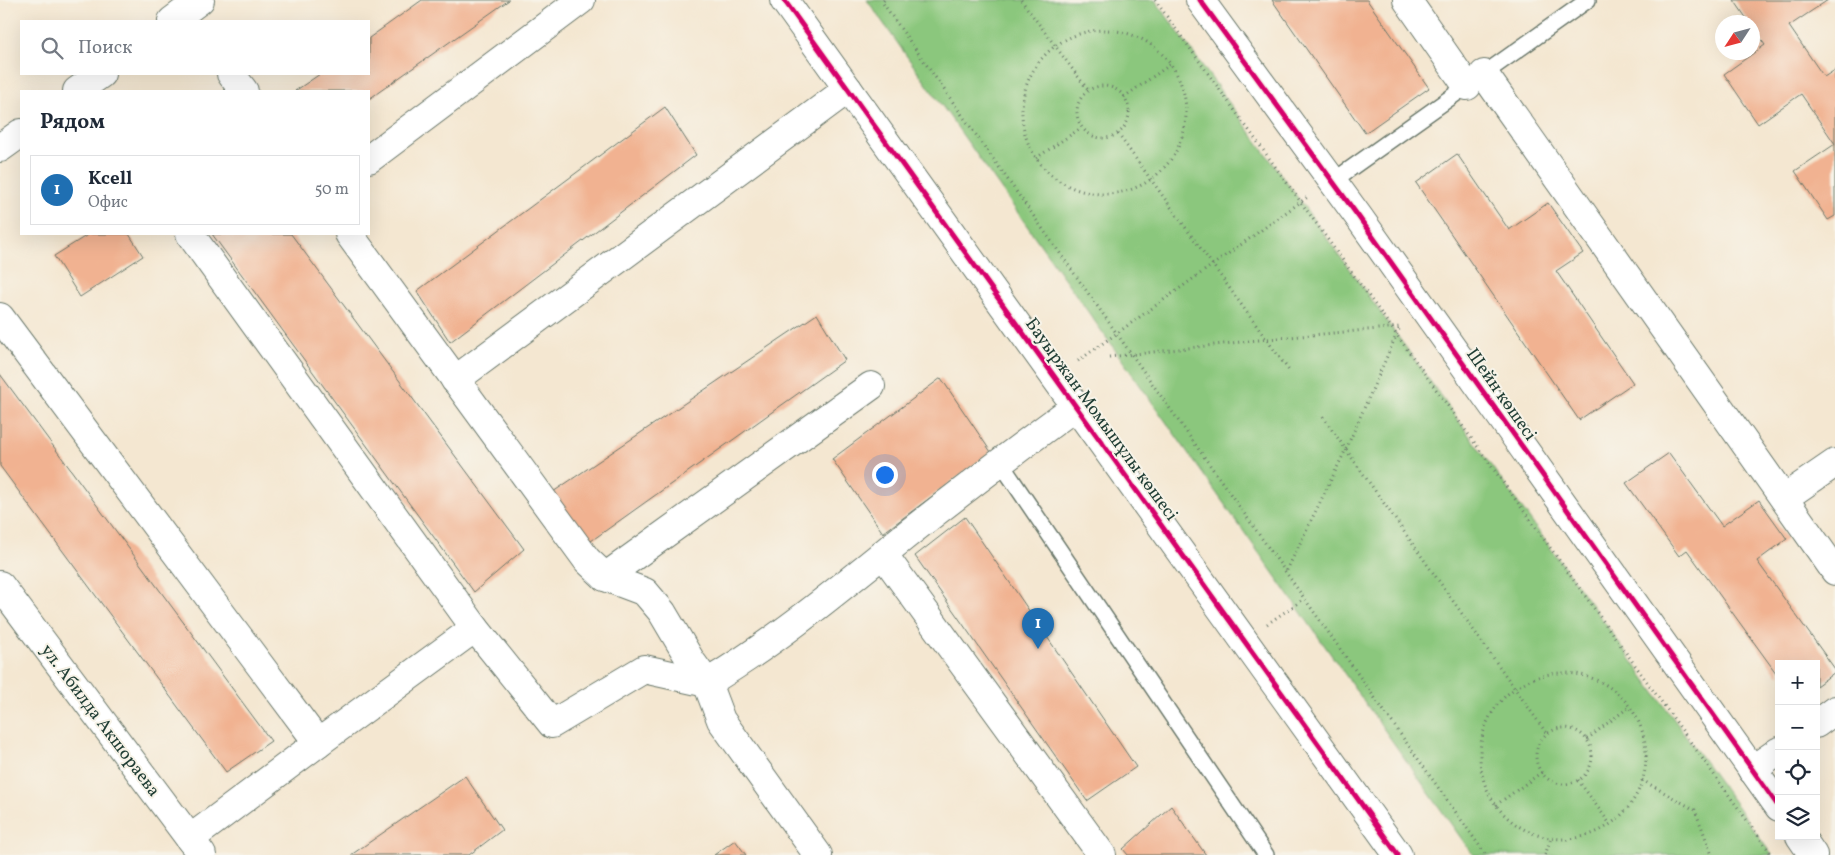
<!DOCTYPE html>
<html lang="ru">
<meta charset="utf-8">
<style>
:root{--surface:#fff;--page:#f6f6f7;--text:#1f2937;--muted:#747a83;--line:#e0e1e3;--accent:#1f6fb2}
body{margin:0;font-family:Vollkorn,serif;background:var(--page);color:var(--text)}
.controls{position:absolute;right:15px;bottom:15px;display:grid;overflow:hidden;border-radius:0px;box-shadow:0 5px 20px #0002}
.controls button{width:45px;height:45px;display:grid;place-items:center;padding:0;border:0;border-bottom:1px solid var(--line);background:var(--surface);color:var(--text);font:25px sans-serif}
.compass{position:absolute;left:1715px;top:15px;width:45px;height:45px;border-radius:50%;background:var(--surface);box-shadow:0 5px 20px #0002;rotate:234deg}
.you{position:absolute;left:884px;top:474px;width:18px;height:18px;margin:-12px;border:4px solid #fff;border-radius:50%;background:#1a73e8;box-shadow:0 0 0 8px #1a73e833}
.badge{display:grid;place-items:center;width:32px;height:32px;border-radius:50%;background:var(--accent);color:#fff;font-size:16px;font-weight:700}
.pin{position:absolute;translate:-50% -41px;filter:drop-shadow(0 1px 2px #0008)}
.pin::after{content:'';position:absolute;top:26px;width:18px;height:15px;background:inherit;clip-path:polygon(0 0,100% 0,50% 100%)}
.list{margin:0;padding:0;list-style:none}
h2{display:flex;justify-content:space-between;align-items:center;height:65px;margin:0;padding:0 20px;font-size:21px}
h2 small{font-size:16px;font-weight:400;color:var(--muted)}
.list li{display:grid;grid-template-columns:32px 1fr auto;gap:15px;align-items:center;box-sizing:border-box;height:70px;margin:0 10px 10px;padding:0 10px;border:1px solid var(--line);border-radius:0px}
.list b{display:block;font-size:19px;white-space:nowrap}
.list p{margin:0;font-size:16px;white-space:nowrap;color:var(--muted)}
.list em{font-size:16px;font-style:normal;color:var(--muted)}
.icon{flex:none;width:28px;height:28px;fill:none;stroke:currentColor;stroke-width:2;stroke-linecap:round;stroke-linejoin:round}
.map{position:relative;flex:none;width:1835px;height:855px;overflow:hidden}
.search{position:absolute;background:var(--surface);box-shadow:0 5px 20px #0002;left:20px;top:20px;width:350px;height:55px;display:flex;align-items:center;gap:12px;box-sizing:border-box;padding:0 18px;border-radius:0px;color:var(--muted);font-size:19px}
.panel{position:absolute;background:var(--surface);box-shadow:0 5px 20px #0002;left:20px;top:90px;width:350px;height:145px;border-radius:0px}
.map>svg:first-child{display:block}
</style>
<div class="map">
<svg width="1835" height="855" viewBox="0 0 1835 855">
<rect width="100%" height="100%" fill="#f7f3e8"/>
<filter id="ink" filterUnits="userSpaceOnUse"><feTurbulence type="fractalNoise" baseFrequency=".02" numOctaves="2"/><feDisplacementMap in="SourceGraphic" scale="10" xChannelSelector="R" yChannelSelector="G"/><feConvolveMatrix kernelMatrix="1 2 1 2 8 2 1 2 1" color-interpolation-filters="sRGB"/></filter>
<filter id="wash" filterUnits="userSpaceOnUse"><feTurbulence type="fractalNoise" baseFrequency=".0096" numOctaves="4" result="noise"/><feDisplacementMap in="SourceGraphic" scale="20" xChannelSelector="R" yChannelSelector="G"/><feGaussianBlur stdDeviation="1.12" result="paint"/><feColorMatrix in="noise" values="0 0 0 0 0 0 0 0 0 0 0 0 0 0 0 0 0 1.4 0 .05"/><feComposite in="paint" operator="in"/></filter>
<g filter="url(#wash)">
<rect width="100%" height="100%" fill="#f4e7d1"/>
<polygon fill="#8bc77d" stroke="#558258" points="867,0 1155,0 1772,855 1473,855"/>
<g id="blocks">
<g fill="#f1b291">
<polygon points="422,0 509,0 369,99 369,91 295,91 320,74 369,74 369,38"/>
<polygon points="1272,0 1367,0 1429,88 1365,133"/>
<polygon points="1734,0 1828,0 1789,26 1824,77 1835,70 1835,216 1828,220 1795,171 1835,144 1801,94 1758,124 1724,74 1765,45 1752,27 1752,22 1749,22"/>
<polygon points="665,107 696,155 450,342 417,291"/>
<polygon points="1457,154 1509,230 1548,203 1583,253 1556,271 1633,383 1579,420 1416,183"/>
<polygon points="89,234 129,234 143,256 80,297 54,256"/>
<polygon points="212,234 291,234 524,549 474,592"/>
<polygon points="817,314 845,360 584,546 550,494"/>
<polygon points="0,374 271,741 226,772 0,466"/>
<polygon points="941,378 991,452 883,533 832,459"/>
<polygon points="1669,453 1722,526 1759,500 1787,539 1757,561 1835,669 1835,672 1816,686 1816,664 1779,664 1779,677 1687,550 1679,556 1626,483"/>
<polygon points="965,517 1136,767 1087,801 915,556"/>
<polygon points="465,776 502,830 469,855 351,855"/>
<polygon points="1171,806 1206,855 1128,855 1123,849"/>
<polygon points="735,840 746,855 714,855"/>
</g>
</g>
</g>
<g filter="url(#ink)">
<use href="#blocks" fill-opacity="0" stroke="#6a786b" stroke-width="1"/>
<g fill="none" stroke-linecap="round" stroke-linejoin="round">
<g stroke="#6a786b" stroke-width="18">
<g id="service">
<polyline points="1333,181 1588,0"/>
<polyline points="1000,462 1266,855"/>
</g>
</g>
<g stroke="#6a786b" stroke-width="30">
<g id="minor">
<polyline points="1200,0 1358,216 1779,807"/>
<polyline points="1407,0 1467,86"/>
<polyline points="172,21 200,0"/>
<polyline points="231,74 244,91"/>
<polyline points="1484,74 1835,571"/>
<polyline points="77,91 101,74"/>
<polyline points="0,148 21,133"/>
<polyline points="369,159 581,0"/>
<polyline points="190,234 475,628"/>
<polyline points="349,234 587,560 605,577 645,592 662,612 691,661 707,683 721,720 818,855"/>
<polyline points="0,317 318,743 190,839"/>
<polyline points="455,380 848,89"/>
<polyline points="1784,498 1835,463"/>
<polyline points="883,554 1102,855"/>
<polyline points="605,577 871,386"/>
<polyline points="0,585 202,855"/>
<polyline points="1816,724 1835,710"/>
<path d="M318 743 475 628 552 724 644 669 707 683C779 640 844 585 910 532 965 489 1020 447 1076 406"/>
<polyline points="1752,770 1779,751"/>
<polyline points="1800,836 1813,855"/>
</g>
</g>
<g stroke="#6a786b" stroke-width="30">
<polyline id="tertiary" points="784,0 1398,855"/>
</g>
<g stroke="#6a786b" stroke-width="3" stroke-dasharray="1 4" stroke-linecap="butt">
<polyline points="884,0 882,2 1486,855"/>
<polyline points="1021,0 1088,90"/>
<polyline points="1155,0 1772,855"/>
<circle cx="1104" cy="112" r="82"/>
<circle cx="1103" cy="112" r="26"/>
<polyline points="1124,97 1171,64"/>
<polyline points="1118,134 1290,372"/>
<polyline points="1036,158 1081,128"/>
<polyline points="1109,357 1267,339 1400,327 1346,449 1286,572"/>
<polyline points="1078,361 1309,196"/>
<polyline points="1323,417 1547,734"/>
<polyline points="1267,624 1304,599"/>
<circle cx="1563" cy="756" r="83"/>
<circle cx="1564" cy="756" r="28"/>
<polyline points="1587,739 1629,707"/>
<polyline points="1578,780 1610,824"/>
<polyline points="1642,780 1695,810 1712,855"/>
<polyline points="1496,805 1542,772"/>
<polyline points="1545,855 1551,838"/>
</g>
<use href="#service" stroke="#fff" stroke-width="15"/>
<use href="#minor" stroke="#fff" stroke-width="28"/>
<use href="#tertiary" stroke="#fff" stroke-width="28"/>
<g stroke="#f7f3e8" stroke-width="8">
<g id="cycleway">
<polyline points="784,0 1398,855"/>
<polyline points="1200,0 1358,216 1779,807"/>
</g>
</g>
<use href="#cycleway" stroke="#d6006c" stroke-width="5"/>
</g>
</g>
<g text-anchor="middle" stroke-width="4" stroke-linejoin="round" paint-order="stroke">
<g font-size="18" fill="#1f3d34" stroke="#f7f3e8">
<text transform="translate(1502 394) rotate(55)" y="6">Шейн көшесі</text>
<text transform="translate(1102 419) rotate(54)" y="6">Бауыржан Момышұлы көшесі</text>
<text transform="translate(101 720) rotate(53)" y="6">ул. Абилда Акшораева</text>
</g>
</g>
</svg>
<div class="controls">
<button>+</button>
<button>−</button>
<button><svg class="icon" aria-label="locate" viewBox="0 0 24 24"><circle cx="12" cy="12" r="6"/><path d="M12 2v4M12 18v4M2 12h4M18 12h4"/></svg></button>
<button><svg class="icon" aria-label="layers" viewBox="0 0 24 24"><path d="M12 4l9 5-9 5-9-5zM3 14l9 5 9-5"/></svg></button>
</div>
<svg class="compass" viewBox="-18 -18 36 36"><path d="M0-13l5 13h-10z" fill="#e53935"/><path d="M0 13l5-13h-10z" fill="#747a83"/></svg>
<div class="you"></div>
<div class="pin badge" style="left:1038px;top:649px">1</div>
<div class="search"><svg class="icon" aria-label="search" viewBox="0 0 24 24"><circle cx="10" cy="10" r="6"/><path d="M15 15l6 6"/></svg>Поиск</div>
<section class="panel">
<h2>Рядом<small></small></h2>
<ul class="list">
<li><span class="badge">1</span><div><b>Kcell</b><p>Офис</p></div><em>50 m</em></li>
</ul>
</section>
</div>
